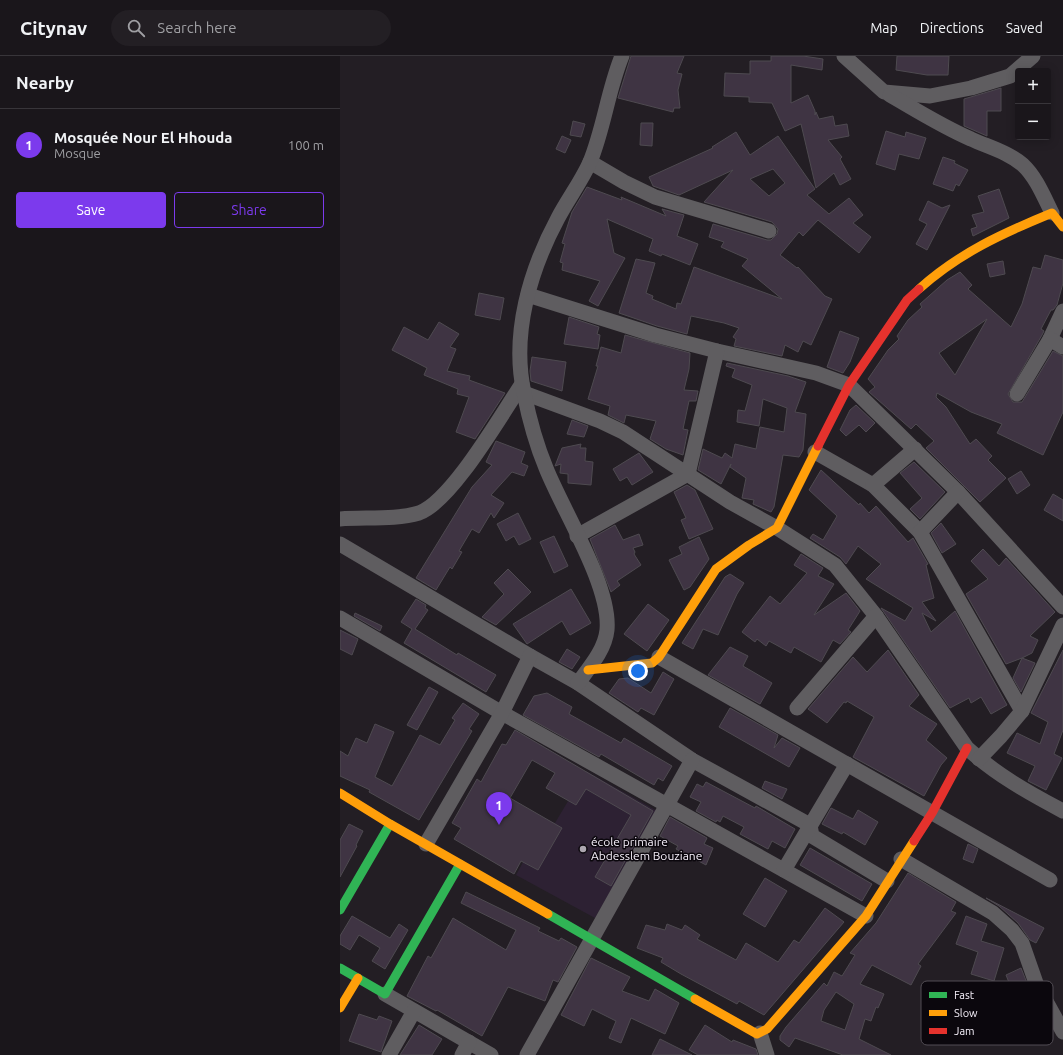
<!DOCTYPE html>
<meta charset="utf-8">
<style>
:root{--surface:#1a161b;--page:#231f24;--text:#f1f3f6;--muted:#9f9fa3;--line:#38353a;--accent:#7c3aed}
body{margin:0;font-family:Ubuntu,sans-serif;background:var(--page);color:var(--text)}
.controls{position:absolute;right:12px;top:12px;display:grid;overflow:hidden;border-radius:4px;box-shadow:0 2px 10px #0003}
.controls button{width:36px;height:36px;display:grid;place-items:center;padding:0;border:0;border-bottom:1px solid var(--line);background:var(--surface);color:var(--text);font:20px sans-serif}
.you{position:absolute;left:298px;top:615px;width:14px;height:14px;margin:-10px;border:3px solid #fff;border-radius:50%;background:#1a73e8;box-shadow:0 0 0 6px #1a73e833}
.badge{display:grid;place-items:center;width:26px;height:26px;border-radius:50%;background:var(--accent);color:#fff;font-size:13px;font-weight:700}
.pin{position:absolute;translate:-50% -33px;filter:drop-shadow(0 1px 2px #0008)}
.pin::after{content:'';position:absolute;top:21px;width:14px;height:12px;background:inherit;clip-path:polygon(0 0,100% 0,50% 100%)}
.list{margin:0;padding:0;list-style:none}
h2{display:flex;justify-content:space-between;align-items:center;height:52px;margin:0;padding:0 16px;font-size:17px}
h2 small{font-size:13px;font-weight:400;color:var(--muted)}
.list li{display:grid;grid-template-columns:26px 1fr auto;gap:12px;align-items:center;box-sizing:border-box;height:72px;padding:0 16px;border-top:1px solid var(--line)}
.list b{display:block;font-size:15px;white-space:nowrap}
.list p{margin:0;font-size:13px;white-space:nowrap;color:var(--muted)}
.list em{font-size:13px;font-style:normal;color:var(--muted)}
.actions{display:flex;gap:8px;padding:12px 16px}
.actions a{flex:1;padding:9px 0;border:1px solid var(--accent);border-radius:4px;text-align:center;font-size:14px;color:var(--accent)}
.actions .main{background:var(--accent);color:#fff}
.icon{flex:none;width:22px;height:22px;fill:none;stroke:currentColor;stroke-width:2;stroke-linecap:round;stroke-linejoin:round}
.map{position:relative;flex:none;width:723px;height:999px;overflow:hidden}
header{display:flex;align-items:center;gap:24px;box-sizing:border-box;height:56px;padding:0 20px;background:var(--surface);border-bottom:1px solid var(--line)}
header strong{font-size:19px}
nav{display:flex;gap:22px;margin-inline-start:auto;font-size:14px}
.search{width:280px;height:36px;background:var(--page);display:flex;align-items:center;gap:10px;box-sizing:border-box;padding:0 14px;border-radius:22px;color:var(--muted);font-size:15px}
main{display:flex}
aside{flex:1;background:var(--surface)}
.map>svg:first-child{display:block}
</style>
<header>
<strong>Citynav</strong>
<div class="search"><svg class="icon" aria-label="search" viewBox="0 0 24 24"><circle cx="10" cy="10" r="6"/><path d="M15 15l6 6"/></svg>Search here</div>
<nav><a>Map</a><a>Directions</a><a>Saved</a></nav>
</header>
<main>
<aside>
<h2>Nearby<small></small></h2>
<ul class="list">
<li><span class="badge">1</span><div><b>Mosquée Nour El Hhouda</b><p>Mosque</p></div><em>100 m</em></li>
</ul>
<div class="actions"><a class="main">Save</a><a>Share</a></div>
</aside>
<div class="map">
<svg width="723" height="999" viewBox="0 0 723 999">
<rect width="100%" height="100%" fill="#231e24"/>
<polygon fill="#2d2133" points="246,715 317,755 255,862 176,819 207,763 215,767"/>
<g fill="#3f3443" stroke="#4e4a50" fill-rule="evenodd">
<polygon points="291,0 344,0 337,17 342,18 338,34 340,52 334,52 333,56 278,42"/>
<polygon points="431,0 463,0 483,3 482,14 451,9 451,47 468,39 475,55 475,59 476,56 479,63 493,60 495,70 507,68 509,80 488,84 502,101 500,103 511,123 500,129 494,117 476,132 461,68 445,75 432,47 409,46 409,41 384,40 385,17 410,18 410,5 431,5"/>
<polygon points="557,0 609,0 608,19 587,19 556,14"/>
<polygon points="661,32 661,55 647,55 647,80 624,70 624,43"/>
<polygon points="233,65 245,68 241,81 230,79"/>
<polygon points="301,67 313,67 312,90 300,89"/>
<polygon points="546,75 565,81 566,76 586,82 579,103 559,98 555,114 536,108"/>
<path d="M396 76 410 99 438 80 475 133 467 139 489 158 509 142 523 159 513 167 531 181 519 197 478 164 463 180 459 176 440 199 457 212 458 211 485 240 492 243 471 289 463 285 458 296 445 289 442 300 394 290 396 283 393 281 399 272 384 267 351 260 347 278 317 270 279 257 296 203 315 207 306 237 313 240 312 243 336 253 337 247 341 248 354 211 442 243 402 210 408 203 381 191 384 186 369 181 373 168 427 184H431L437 178 438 173 432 166 364 146 393 114 339 139 313 130 309 121 373 92 372 91ZM433 113 445 127 429 140 410 123Z"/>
<polygon points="222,80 231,84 225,97 216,93"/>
<polygon points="603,101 615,105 614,107 628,114 619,130 616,128 613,135 593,128"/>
<polygon points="247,131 282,144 281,141 326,160 322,153 344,159 337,180 358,188 350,209 322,198 321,200 309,195 313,183 267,163 274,197 285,202 258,250 249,245 260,225 222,214 223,207 220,206 225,188 222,187 232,156"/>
<polygon points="659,133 669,162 633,180 631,173 637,171 632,159 644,156 638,140"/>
<polygon points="588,145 602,152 610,149 587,194 576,188 587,168 579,164"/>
<path d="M705 199 723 204V227L717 249 713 254H711L701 273 704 275 702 279 668 338 673 346H682L713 295 723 300V356L703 399 657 377 662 368 631 356 597 337 596 341 606 351 630 388 636 383 652 400 648 404 666 422 640 446 586 392 594 385 576 368 571 373 529 336 535 331 528 323 548 294 559 283 557 280 568 264 582 251 580 248 607 224 620 216 632 229 628 233 671 271 682 248 693 211 701 213ZM647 263 615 319 599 297Z"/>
<polygon points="663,205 665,218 650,221 647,208"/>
<polygon points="139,237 164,242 160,264 135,259"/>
<polygon points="229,261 259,271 257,278 260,279 258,293 224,288"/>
<polygon points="99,266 119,278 110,291 116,293 107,315 130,320 129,324 165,337 135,383 116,376 129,341 117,338 118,333 84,319 87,312 52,294 64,271 88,284"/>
<polygon points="500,275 519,282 510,306 503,317 487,311"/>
<polygon points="285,279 350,297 349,313 344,334 358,335 356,345 349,345 343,373 348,374 343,399 326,393 310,383 316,365 286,359 284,367 268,359 270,350 248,343 258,310 256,310 261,291 281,297"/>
<polygon points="192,301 226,306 222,335 191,325 190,315"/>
<polygon points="387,307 448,320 466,326 455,356 466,358 463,394 459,401 443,399 434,451 431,456 413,448 414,444 402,442 406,422 390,411 391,408 381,428 358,414 363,393 382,402 385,397 392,402 395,388 416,393 420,371 444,376 447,352 423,343 419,370 397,366 398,354 405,355 412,329 392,321 395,313 386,310"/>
<polygon points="516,349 535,367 526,376 519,369 506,380 500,374 510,354"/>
<polygon points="232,364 248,370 244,381 227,378"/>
<polygon points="156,385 185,396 181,407 188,410 184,420 172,416 151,439 164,447 154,462 151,457 139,477 132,473 119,495 122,496 112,513 110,511 96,534 76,522 132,431 152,409 146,406"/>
<polygon points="241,388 240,392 246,392 245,405 253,406 251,429 228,427 228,418 220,417 221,408 215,410 222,392"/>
<polygon points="299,397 313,416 292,429 287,421 280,425 273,413"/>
<polygon points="574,406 605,436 580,463 570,453 582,442 560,417"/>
<polygon points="481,414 519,449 520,447 529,457 536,450 568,486 573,482 588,508 586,509 594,542 582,546 596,565 582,557 591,576 615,555 667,649 651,658 641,641 631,647 629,642 610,652 541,552 565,565 573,552 526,523 541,508 518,490 506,508 500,501 470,482 473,478 483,484 497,460 469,434"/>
<polygon points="681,415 690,429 677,438 668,423"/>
<polygon points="347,429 355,434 373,473 349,483 341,464 346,462 334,436"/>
<polygon points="713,438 723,444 723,465 704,454"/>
<polygon points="178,457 191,483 179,489 174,480 166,485 157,468"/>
<polygon points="601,467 616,488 602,497 591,477"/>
<polygon points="275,469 283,484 299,478 303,489 293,492 295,496 294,498 301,509 277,525 280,529 271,536 250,483"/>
<polygon points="214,480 228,510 214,517 200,486"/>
<polygon points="359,481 369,503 350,531 344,534 329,504 342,498 339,491"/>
<polygon points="643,493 659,510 666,502 715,556 690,580 698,584 692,597 682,602 695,607 681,636 673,622 682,602 666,608 626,538 648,523 631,505"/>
<polygon points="461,498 483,512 478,520 494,528 474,559 506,537 520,555 508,574 511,576 500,588 493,584 481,606 454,591 451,597 429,585 426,590 417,583 415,586 402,576 430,540 440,548 467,517 454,509"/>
<polygon points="168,513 191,536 156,569 142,561 164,538 154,527"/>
<polygon points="390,518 404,527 397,538 378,579 363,573 353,593 342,587 385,521"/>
<polygon points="231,533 251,567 230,579 222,565 187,588 173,568"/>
<polygon points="76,543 86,549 85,552 88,554 75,573 117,599 118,597 156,619 146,636 64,587 72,573 61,566"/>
<polygon points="308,548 329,564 307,595 284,578"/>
<polygon points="15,557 42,570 40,575 14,560"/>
<polygon points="0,574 18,583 12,599 0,593"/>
<polygon points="390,591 408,600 403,610 432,627 420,648 368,619"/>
<polygon points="227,593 240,601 232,613 219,606"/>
<polygon points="548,594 579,639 569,650 597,668 586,684 607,702 601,709 584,740 513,701 534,661 507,645 506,647 504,646 487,667 468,653 513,601 527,616"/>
<polygon points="723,594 723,674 714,698 722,702 706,734 688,725 695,710 667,697 677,677 700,688 708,666 691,657"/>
<polygon points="323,616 334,623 314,659 301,652 298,656 269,637 279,623 288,622 311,637"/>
<polygon points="89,631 98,636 77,674 67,669"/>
<polygon points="207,637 232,651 229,658 281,687 284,682 332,710 323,725 318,722 314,729 261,698 259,701 183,659 194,640"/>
<polygon points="123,647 139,658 129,673 132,675 79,764 29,736 30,734 0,720 0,695 8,700 16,682 27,687 35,668 54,676 35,721 52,730 80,679 100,689 115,664 112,662"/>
<polygon points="390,652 438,679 434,692 442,682 460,692 449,711 379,671"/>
<polygon points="175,674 313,755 271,830 255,821 291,759 246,733 236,749 206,732 215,717 192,704 170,742 222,772 198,814 181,805 174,818 114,783 121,772 112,767 137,723 141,726 162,688 166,689"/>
<polygon points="425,725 447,733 442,743 422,732"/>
<polygon points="366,726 415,752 416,750 455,773 445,792 432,785 428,793 400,778 404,771 383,760 380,766 377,764 376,766 356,755 361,746 350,741 357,728 363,731"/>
<polygon points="491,752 513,763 518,754 538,766 525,789 503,776 502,778 482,768"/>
<polygon points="330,761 367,782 364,788 373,792 366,809 336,793 338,790 320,780"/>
<polygon points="9,768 23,775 16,789 17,790 0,821 0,784"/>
<polygon points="628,788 638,793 633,807 623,803"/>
<polygon points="470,792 532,828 522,845 460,809"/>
<path d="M568 817 616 846 611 855 616 857 578 908 581 910 571 929 532 909 520 928 544 938 538 952 536 951 531 965 525 963 519 983 551 999H503L455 982 449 991 440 984V980L446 971 484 927 487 930 494 916 502 920 515 899 510 897 536 867ZM496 936 514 948 505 974 481 965 484 954Z"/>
<polygon points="425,822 447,835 425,871 403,858"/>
<polygon points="126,836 200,872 198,875 219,885 221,882 237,891 218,926 213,924 205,945 168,931 142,980 97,954 96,955 67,940 88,900 91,902 113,862 166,894 176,874 121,847"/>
<polygon points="646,842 704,872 696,887 690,884 678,867 659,850"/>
<polygon points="485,852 504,866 424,959 399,945 397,948 341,918 321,906 323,902 297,892 306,869 325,874 327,868 342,874 345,869 360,879 357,883 396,904 406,887 438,906 454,884 459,887"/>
<polygon points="12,860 50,882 59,868 68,874 45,913 32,905 40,892 19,879 10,894 0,888 0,880"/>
<polygon points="626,860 647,868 641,885 664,892 654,925 631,918 638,896 616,888"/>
<polygon points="251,902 290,921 282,935 309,945 315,933 339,947 325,978 291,962 281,987 269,982 276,965 252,953 244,970 221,959"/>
<polygon points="681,912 691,937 676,944 666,919"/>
<polygon points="19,958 37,964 39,960 52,965 41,996 9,985"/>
<polygon points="79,969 102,983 92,999 60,999"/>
<polygon points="365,969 392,986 393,984 416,993 418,999 358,999 349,994"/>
<polygon points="320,983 352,999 312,999"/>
</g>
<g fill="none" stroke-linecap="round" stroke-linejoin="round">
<g stroke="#5f5d60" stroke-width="15">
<polyline points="504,0 544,36 590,40 631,32 670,20 693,0"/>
<path d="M550 39C576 54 603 71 631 83 648 91 668 96 683 109 696 121 704 141 712 157"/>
<polyline points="250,106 284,126 315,141 429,175"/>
<polyline points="188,239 315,279 377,295 476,317 509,329 618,436 723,551"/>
<polyline points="710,283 723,255"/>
<path d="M184 337 260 365 283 376 390 446 437 472 495 509 536 560 627 692C655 718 689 737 723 755"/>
<polyline points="677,338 710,283 723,291"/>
<polyline points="475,396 533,429 580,476"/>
<polyline points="533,429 575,393"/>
<polyline points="618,436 580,476 682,655"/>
<path d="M0 463C24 461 56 464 79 457 112 445 161 359 182 328"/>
<polyline points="237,480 348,418 377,295"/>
<polyline points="0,488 190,600 238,627 352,704 470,769 472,780 547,825"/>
<polyline points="0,562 162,657 526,860"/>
<polyline points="319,601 710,824"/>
<path d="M238 627C249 612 265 594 267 574 271 530 223 455 206 412 196 388 189 362 184 337 171 278 190 214 218 162 228 143 241 126 250 106 264 72 268 34 282 0"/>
<polyline points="457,652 536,560"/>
<polyline points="639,703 661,680 682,655 723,569"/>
<polyline points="86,788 162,657 190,600"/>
<polyline points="561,803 653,857 672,874 682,887 696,927 723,976"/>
<polyline points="444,814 507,708"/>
<polyline points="45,938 151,999"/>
<polyline points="420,977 427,999"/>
<polyline points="49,999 74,955"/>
<polyline points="122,999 129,986"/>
<polyline points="187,999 352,704"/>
</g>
<g stroke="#30b455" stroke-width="9">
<polyline points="0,854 50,768"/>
<polyline points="208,858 355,943"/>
<polyline points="0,912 45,938 120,808"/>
</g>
<g stroke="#ff9f0a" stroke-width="9">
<path d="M579 233C619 197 663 177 712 157L723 171"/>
<polyline points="248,614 312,607 319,601 376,513 409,489 437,472 478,390"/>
<polyline points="0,737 50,768 208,858"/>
<polyline points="355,943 417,978 427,973 526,860 574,785"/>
<polyline points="0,952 18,922"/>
</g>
<g stroke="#e5322d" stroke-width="9">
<polyline points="478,390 509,329 567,244 579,233"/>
<polyline points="574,785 592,757 627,692"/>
</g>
</g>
<circle fill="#ada7b0" stroke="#0b070d" stroke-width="1.5" cx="243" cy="793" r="4"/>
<g text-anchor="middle" stroke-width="3" stroke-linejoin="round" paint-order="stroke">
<g font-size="12" fill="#f7f1fb" stroke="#0b070d" text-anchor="start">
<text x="251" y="790">école primaire<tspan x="251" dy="14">Abdesslem Bouziane</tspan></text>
</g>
</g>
<rect x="581" y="925" width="132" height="64" rx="6" fill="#0b070d" stroke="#524d54" stroke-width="1"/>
<rect x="589" y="936" width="18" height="6" fill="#30b455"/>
<rect x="589" y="954" width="18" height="6" fill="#ff9f0a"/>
<rect x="589" y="972" width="18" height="6" fill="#e5322d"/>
<g font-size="11" fill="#f7f1fb">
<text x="614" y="943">Fast</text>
<text x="614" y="961">Slow</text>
<text x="614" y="979">Jam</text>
</g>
</svg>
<div class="controls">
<button>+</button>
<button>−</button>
</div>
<div class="you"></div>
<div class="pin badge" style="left:159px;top:769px">1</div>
</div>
</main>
